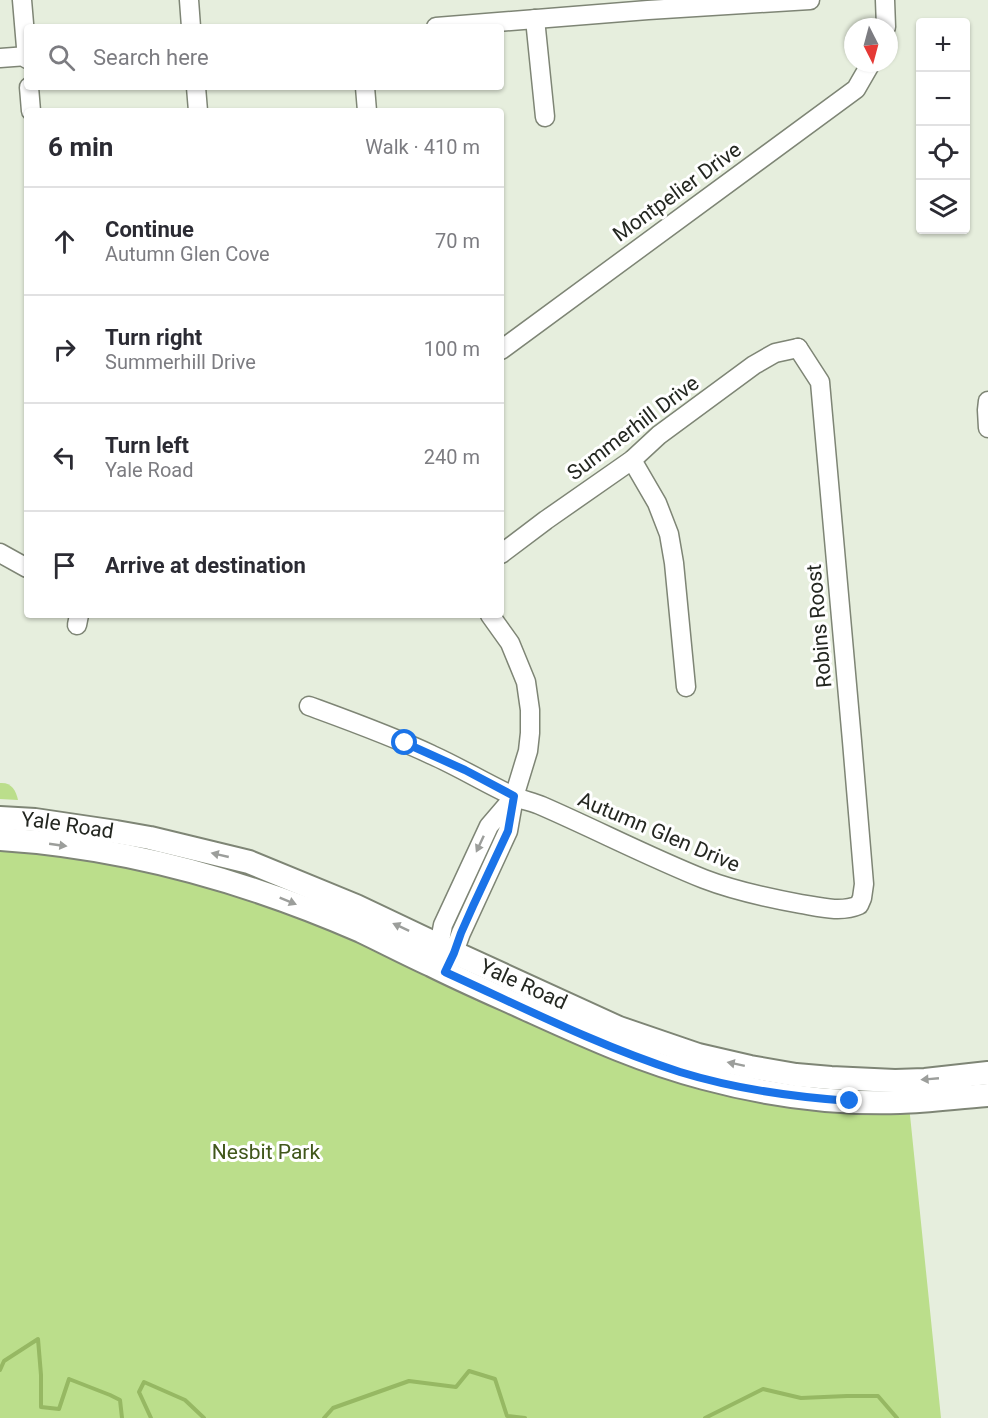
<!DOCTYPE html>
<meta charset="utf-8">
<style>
:root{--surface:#fff;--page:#f7f7f7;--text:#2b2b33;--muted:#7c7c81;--line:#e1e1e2}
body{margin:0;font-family:Roboto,sans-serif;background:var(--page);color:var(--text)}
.controls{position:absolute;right:18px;top:18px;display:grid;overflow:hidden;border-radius:6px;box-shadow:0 2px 4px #0004}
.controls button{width:54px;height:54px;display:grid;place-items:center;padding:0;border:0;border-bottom:2px solid var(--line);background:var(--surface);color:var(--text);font:30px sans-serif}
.compass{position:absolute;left:844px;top:18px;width:54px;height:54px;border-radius:50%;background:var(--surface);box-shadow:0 2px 4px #0004;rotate:174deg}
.stop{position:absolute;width:18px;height:18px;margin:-14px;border:4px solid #1a73e8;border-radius:50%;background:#fff}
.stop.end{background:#1a73e8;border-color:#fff;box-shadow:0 2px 6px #0008}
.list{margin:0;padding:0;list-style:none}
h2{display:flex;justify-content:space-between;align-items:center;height:78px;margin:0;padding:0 24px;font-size:26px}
h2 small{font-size:20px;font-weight:400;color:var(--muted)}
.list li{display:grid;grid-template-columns:39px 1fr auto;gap:18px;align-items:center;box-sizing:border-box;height:108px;padding:0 24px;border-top:2px solid var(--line)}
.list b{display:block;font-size:22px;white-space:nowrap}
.list p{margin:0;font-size:20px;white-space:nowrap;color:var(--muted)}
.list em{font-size:20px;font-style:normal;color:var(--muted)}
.icon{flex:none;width:33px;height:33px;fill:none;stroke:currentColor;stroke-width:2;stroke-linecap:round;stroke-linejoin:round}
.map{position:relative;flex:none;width:988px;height:1418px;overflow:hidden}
.search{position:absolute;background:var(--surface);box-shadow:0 2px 4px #0004;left:24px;top:24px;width:480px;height:66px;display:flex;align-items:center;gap:15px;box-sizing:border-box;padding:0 21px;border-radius:6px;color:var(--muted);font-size:22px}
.panel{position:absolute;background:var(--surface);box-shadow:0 2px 4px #0004;left:24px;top:108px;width:480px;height:510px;border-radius:6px}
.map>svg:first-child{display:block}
</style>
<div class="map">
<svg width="988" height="1418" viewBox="0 0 988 1418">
<rect width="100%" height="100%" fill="#e6eedd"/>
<g fill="#bbde8b">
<path d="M0 783C11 782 16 790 18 800L0 799Z"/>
<polygon points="0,814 159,836 642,1034 731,1060 906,1076 941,1418 0,1418"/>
</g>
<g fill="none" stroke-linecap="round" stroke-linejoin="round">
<g stroke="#96b863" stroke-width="4">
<polyline points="0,1370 4,1361 38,1339 41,1375 41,1407 59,1409 69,1379 110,1395 120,1400 122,1418"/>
<polyline points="151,1418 139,1392 144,1382 185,1400 204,1418"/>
<polyline points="324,1418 333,1408 409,1381 456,1387 469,1371 495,1379 507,1416 525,1418"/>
<polyline points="705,1418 763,1389 801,1398 847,1396 878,1396 897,1418"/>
</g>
<g stroke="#7e8575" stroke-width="21">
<g id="minor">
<polyline points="22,0 27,59"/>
<polyline points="189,0 191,27"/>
<polyline points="885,0 886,27"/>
<polyline points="535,19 545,117"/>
<polyline points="436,27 648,10 810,0"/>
<polyline points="0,58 27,56"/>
<polyline points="29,87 31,111"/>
<polyline points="196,87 198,111"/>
<polyline points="365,87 367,111"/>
<polyline points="501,350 856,89 871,63"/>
<polyline points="988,401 987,410 988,428"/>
<polyline points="632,460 657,503 669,534 674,563 686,687"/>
<polyline points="0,553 27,568"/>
<polyline points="501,554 546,520 632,460 659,435 754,365 775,353 798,348"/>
<polyline points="77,625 79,615"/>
<path d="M309 706C350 721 392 736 432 755 459 767 485 783 513 796 522 800 533 802 542 806 597 830 649 857 704 879 735 891 768 898 801 904 819 907 841 913 859 905L862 898 864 884 852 741 820 382 798 348"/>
<polyline points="434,957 439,946 443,925 489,826 513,798"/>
<polyline points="450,963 461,933 508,831 514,797 528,751 530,733 530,710 526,682 510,643 490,615"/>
</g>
</g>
<g stroke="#7e8575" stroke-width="26">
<g id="major">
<path id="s1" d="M0 818 35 820 116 832 150 838 249 862 356 906 455 953 619 1028 698 1055 750 1067 796 1075 831 1078 895 1081 925 1080 988 1073"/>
<path d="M0 839C125 847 246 881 361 931 384 942 407 954 431 965 465 982 500 997 535 1013 590 1038 646 1063 704 1078 767 1095 835 1104 900 1102 929 1101 959 1097 988 1095"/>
</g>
</g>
<use href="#minor" stroke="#fff" stroke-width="18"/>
<use href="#major" stroke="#fff" stroke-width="22"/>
</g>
<defs><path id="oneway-solid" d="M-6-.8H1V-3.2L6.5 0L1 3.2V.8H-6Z" transform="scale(1.5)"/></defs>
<g fill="#9c9e9b">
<use href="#oneway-solid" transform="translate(480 844) rotate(115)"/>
<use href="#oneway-solid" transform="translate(58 845) rotate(8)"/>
<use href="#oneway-solid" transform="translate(220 855) rotate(-167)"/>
<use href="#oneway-solid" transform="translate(288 901) rotate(22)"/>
<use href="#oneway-solid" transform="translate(401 927) rotate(-155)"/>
<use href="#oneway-solid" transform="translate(736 1064) rotate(-168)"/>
<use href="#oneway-solid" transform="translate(930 1079) rotate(175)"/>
</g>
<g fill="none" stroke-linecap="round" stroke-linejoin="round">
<path stroke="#1a73e8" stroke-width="8" d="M405 743 465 770 514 796 508 831 473 906 461 933 454 953 445 972C522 1007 599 1046 680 1072 735 1089 793 1097 850 1101"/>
</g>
<g text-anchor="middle" stroke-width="6" stroke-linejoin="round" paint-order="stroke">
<g font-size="21" fill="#242721" stroke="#fff">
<text transform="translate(677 192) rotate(-36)" y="7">Montpelier Drive</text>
<text transform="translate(633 428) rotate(-37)" y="7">Summerhill Drive</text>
<text transform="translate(819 626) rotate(-95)" y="7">Robins Roost</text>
<text dy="7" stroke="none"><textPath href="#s1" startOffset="68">Yale Road</textPath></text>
<text transform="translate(659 832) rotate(23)" y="7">Autumn Glen Drive</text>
<text dy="7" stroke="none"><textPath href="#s1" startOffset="554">Yale Road</textPath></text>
</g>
<g font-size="21" fill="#41571b" stroke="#fff">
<text x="266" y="1159">Nesbit Park</text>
</g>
</g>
</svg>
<div class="controls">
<button>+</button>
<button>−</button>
<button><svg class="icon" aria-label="locate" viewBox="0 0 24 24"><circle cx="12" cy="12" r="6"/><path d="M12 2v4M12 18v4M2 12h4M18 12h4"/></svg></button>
<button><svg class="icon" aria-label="layers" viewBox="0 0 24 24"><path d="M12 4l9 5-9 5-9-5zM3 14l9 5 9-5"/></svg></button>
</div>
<svg class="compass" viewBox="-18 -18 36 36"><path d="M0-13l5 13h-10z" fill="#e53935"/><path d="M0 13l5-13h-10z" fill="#7c7c81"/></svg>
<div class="stop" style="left:405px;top:743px"></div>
<div class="stop end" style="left:850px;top:1101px"></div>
<div class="search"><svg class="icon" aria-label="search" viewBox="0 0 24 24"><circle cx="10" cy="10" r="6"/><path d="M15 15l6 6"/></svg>Search here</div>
<section class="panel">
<h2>6 min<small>Walk · 410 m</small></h2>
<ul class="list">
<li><svg class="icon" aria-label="ahead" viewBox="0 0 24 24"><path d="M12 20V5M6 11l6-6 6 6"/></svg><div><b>Continue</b><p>Autumn Glen Cove</p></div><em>70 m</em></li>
<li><svg class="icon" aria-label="right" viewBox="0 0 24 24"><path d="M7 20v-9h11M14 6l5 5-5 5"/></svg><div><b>Turn right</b><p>Summerhill Drive</p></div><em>100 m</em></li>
<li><svg class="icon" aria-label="left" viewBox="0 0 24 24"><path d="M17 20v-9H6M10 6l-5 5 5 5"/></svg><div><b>Turn left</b><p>Yale Road</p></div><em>240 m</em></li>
<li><svg class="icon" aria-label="arrive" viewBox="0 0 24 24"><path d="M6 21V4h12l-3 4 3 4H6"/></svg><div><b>Arrive at destination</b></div></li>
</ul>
</section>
</div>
